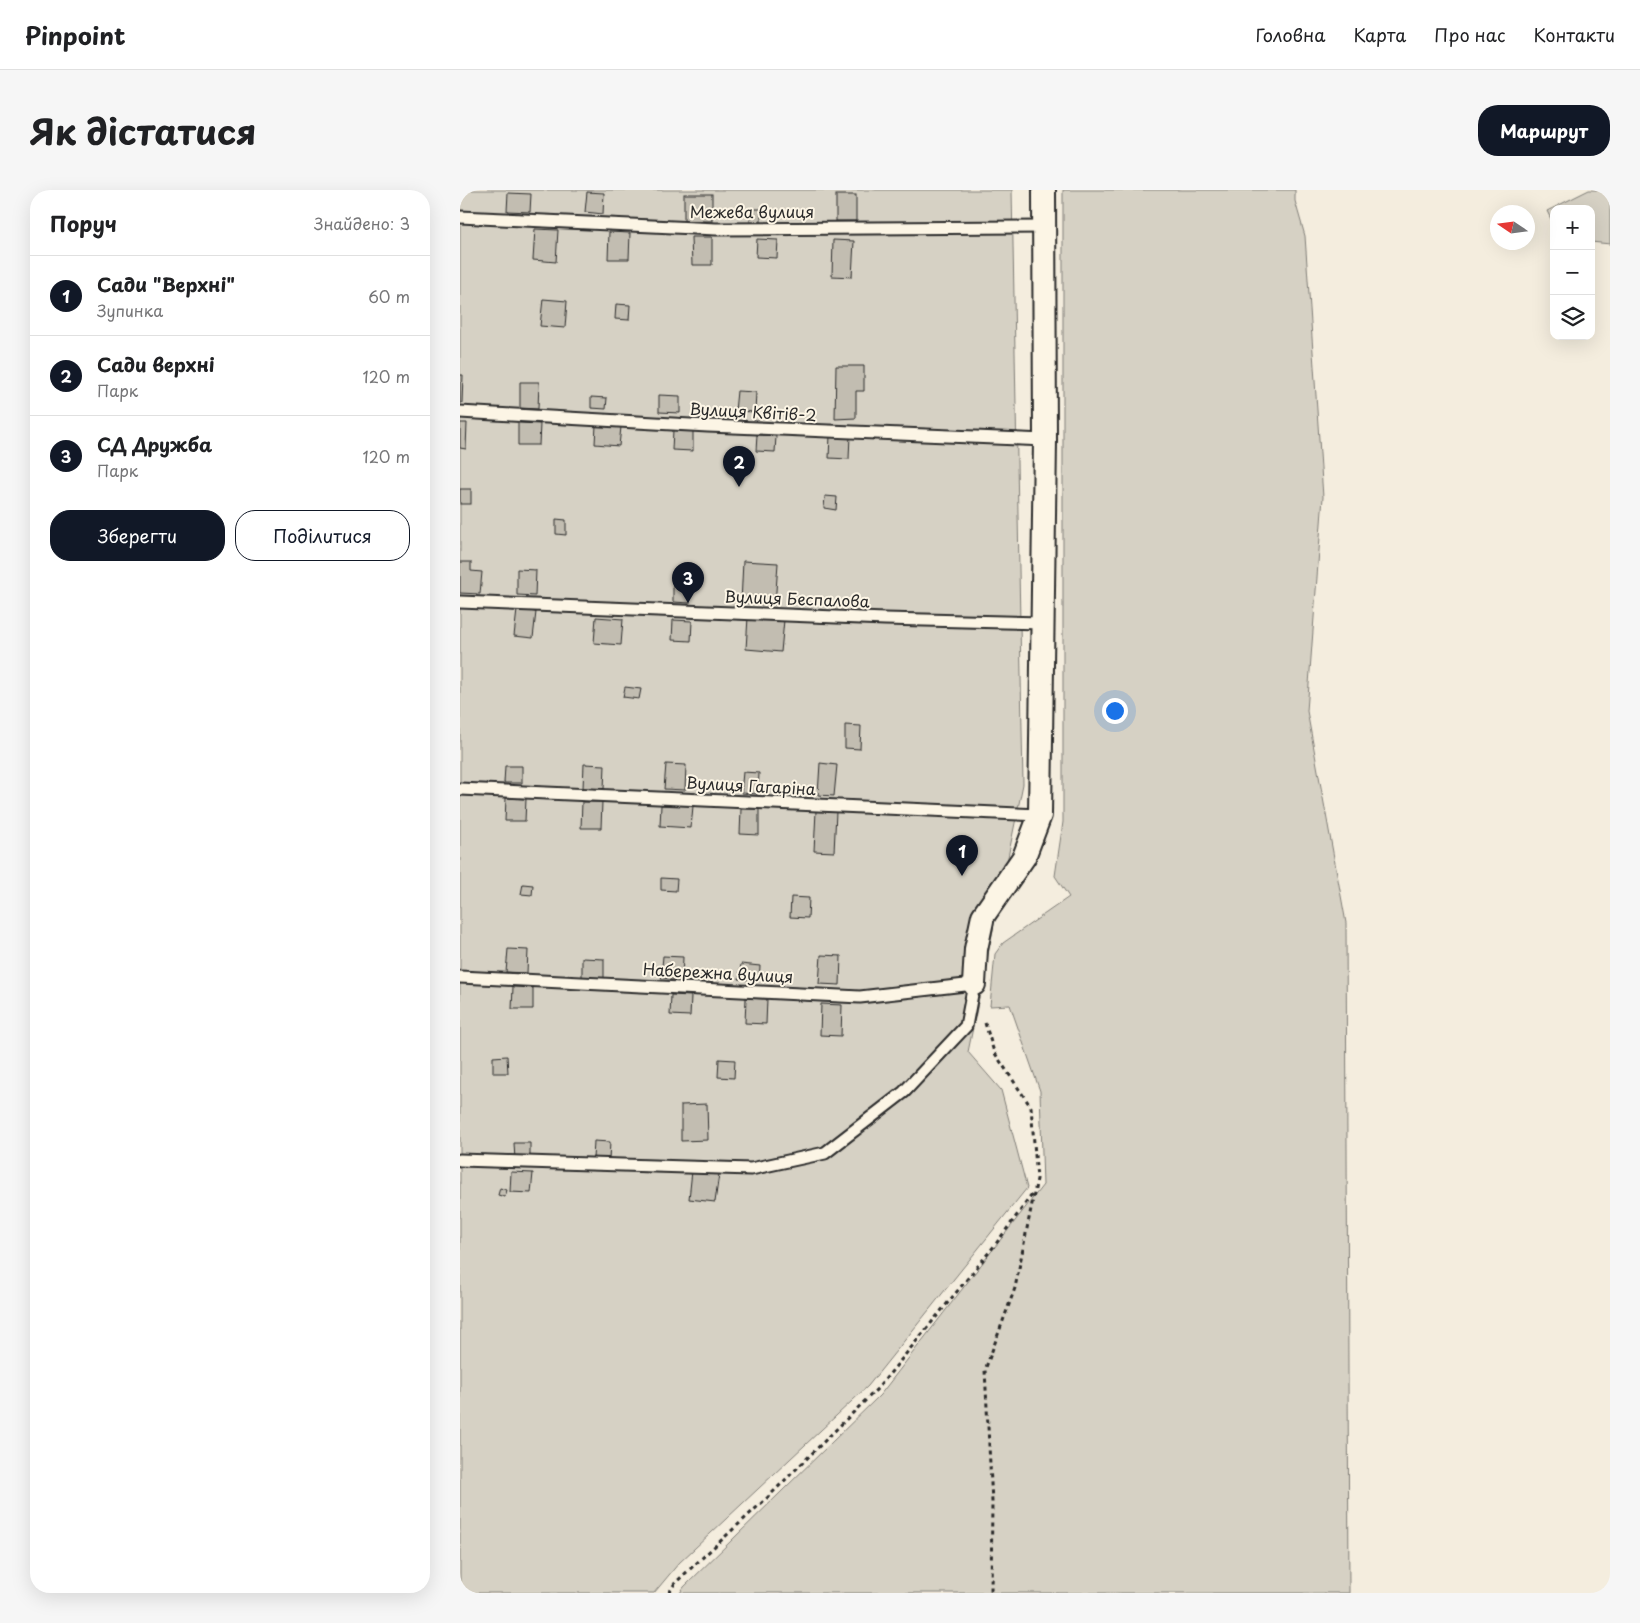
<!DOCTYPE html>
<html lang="uk">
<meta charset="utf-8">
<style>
:root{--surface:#fff;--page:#f6f6f6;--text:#202124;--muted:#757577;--line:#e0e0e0;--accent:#111827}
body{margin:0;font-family:"Playpen Sans",sans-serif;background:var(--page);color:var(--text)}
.controls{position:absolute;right:15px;top:15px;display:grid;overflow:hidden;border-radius:10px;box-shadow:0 5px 20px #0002}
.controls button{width:45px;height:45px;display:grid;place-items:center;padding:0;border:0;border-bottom:1px solid var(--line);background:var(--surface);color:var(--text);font:25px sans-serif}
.compass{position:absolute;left:1030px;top:15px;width:45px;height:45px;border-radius:50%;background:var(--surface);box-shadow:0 5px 20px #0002;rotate:283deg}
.you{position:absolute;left:654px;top:520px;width:18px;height:18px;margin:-12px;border:4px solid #fff;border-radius:50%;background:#1a73e8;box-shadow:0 0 0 8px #1a73e833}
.badge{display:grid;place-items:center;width:32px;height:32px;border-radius:50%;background:var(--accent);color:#fff;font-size:16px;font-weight:700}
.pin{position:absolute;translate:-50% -41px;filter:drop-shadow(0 1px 2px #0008)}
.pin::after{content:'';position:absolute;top:26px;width:18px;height:15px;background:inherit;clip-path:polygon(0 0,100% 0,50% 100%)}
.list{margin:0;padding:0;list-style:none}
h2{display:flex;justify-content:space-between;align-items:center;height:65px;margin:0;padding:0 20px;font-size:21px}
h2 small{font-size:16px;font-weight:400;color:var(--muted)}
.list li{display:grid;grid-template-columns:32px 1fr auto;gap:15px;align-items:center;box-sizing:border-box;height:80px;padding:0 20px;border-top:1px solid var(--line)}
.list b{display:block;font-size:19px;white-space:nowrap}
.list p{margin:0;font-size:16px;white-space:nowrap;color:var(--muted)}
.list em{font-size:16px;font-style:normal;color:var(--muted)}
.actions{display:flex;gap:10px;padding:15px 20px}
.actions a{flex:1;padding:11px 0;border:1px solid var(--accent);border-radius:20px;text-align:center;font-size:18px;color:var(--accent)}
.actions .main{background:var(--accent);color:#fff}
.icon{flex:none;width:28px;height:28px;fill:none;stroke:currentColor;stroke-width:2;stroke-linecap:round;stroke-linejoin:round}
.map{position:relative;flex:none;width:1150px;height:1403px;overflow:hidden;border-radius:20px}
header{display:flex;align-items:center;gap:30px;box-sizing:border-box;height:70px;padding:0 25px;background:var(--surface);border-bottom:1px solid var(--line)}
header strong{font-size:24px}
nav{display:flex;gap:28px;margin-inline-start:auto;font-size:18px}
.intro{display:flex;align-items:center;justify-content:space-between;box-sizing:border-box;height:120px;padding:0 30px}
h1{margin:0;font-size:35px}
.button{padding:12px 22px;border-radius:20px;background:var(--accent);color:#fff;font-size:18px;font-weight:700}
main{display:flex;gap:30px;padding:0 30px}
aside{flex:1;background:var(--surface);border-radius:20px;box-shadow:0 5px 20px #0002}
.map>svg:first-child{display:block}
</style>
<header>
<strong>Pinpoint</strong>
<nav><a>Головна</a><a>Карта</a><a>Про нас</a><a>Контакти</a></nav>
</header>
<div class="intro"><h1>Як дістатися</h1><a class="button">Маршрут</a></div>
<main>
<aside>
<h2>Поруч<small>Знайдено: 3</small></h2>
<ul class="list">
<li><span class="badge">1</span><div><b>Сади &quot;Верхні&quot;</b><p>Зупинка</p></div><em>60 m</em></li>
<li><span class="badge">2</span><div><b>Сади верхні</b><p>Парк</p></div><em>120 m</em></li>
<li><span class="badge">3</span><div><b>СД Дружба</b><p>Парк</p></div><em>120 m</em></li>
</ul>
<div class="actions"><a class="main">Зберегти</a><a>Поділитися</a></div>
</aside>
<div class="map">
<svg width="1150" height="1403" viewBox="0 0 1150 1403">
<rect width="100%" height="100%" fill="#f4edde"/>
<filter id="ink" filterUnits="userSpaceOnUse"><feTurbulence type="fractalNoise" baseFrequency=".02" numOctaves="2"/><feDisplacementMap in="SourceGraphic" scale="10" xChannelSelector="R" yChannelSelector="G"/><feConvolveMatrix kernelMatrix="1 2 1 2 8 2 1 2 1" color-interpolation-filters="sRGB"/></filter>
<g filter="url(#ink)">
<g fill="#d6d1c4" stroke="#807e78">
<polygon points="0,0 552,0 563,594 508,862 541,900 567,998 408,1196 219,1373 194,1403 0,1403"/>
<polygon points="603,0 835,0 835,11 845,46 863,307 847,521 886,733 889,1403 220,1403 224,1397 420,1205 583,995 580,901 550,815 530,816 535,764 543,753 609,707 595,686 603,632"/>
<polygon points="1129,0 1150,0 1150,54 1131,52 1131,19 1094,19 1094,35 1087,21"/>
</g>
<g fill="#c2bdb1" stroke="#2b2b2b">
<polygon points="127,2 144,3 143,24 125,22"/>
<polygon points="48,3 71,4 70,22 47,21"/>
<rect x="224" y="4" width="28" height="27"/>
<rect x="376" y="5" width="20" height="26"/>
<rect x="290" y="19" width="11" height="15"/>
<polygon points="75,39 98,40 96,72 73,70"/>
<polygon points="149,42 170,43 169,69 148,69"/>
<polygon points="231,47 252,47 252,75 232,75"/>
<polygon points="297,49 318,50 317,68 296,67"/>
<polygon points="373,50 394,51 392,87 372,86"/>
<polygon points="83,109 107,111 105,138 80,136"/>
<polygon points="156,114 170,115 169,130 155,129"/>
<polygon points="376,176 404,176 404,201 396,201 396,228 375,229"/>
<polygon points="0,185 3,185 2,213 0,213"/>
<polygon points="60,192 79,192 78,219 60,218"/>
<polygon points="277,201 296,202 295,222 275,221"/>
<polygon points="199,205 220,206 220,223 199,222"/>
<polygon points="131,207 147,208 146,219 131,218"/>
<polygon points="0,233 7,233 6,259 0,258"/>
<polygon points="58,233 80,234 79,255 58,255"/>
<polygon points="136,235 161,237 159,256 135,254"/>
<polygon points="213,240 233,240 233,261 212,260"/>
<polygon points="297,245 316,246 315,262 296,261"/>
<polygon points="370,245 390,245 389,269 369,268"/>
<rect x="0" y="299" width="11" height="15"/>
<polygon points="365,306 377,307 376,320 364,318"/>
<polygon points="96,329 106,330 106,345 96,344"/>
<polygon points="283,371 318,373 315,415 281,413"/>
<polygon points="0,372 11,372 11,381 22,382 20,404 0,403"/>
<polygon points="57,379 76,380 75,406 57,405"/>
<polygon points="213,391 230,391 230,413 213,412"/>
<polygon points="57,420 76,422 73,448 54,446"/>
<polygon points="136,427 163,429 161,455 134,453"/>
<polygon points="288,427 324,430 321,462 286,459"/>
<polygon points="213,430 232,431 231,451 212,450"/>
<polygon points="165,497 181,499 179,509 163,507"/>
<polygon points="385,535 401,536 400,559 385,558"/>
<polygon points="360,573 377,575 374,606 358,605"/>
<polygon points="124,574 145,575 144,599 123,598"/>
<polygon points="206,574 226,575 225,600 204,599"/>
<polygon points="45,576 62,576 62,593 44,593"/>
<polygon points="283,582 299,583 298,604 281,603"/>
<polygon points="46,608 66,609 65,631 45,631"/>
<polygon points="122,612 142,612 141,638 121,638"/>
<polygon points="201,615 233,616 231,638 200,636"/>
<polygon points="281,619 299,619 299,645 280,644"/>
<polygon points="356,621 376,622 374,662 354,661"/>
<polygon points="201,688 217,689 216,701 201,700"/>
<polygon points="63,694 73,695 72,705 61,704"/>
<polygon points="331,707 349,708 348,728 330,727"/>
<polygon points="48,759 68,760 67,783 46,782"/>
<polygon points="361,765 381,766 380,795 359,794"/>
<polygon points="203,766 223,767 222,790 201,788"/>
<polygon points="122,768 144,769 144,788 122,788"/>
<polygon points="281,774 300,776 299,791 279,789"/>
<polygon points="53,797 73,798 73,819 52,819"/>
<polygon points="211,805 231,806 230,826 210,825"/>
<polygon points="286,808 307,809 306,834 285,833"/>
<polygon points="361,814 382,815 381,846 360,845"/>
<polygon points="47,866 48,883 33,883 33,867"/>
<polygon points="259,869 275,870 274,888 258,887"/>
<polygon points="247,914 248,950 221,951 221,915"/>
<polygon points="134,951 150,952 149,970 133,969"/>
<polygon points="54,953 70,953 70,970 55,970"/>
<polygon points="232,981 259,984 255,1012 229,1009"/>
<polygon points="51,982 73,983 71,1003 50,1002"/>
<polygon points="40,998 47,1000 45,1007 38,1005"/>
</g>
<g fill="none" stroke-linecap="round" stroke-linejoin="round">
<g stroke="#2b2b2b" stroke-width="15">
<g id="service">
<polyline points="0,27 256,39 584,37"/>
<polyline points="0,222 248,236 585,250"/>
<polyline points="0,412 425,429 583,433"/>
<polyline points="0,599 580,625"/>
<polyline points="0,787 400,807 514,794 506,836 444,902 365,963 291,979 0,970"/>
</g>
</g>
<g stroke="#2b2b2b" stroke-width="26">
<polyline id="minor" points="514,794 516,759 523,726 564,667 580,625 585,250 584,0"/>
</g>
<g stroke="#2b2b2b" stroke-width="3" stroke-dasharray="4 4" stroke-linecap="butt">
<polyline points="525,833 534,862 571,917 577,989 555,1098 525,1180 532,1312 531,1403"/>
<polyline points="209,1403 215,1393 308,1307 418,1198 535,1055 574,1002"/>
</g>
<use href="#service" stroke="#fcf5e5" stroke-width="11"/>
<use href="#minor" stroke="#fcf5e5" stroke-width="22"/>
</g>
</g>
<g text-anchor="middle" stroke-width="4" stroke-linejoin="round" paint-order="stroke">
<g font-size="16" fill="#2b2b2b" stroke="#fcf5e5">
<text x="292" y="28">Межева вулиця</text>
<text transform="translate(293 222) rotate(3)" y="6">Вулиця Квітів-2</text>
<text transform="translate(337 409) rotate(2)" y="6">Вулиця Беспалова</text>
<text transform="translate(291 596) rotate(3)" y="6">Вулиця Гагаріна</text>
<text transform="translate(258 783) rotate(3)" y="6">Набережна вулиця</text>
</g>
</g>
</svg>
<div class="controls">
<button>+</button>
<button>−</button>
<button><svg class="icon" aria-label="layers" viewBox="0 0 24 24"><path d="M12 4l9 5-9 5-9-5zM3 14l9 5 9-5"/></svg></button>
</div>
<svg class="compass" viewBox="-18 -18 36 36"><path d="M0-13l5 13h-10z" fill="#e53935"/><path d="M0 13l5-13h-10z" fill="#757577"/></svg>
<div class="you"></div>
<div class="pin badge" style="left:502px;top:686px">1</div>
<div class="pin badge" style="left:279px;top:297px">2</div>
<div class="pin badge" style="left:228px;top:413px">3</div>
</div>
</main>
